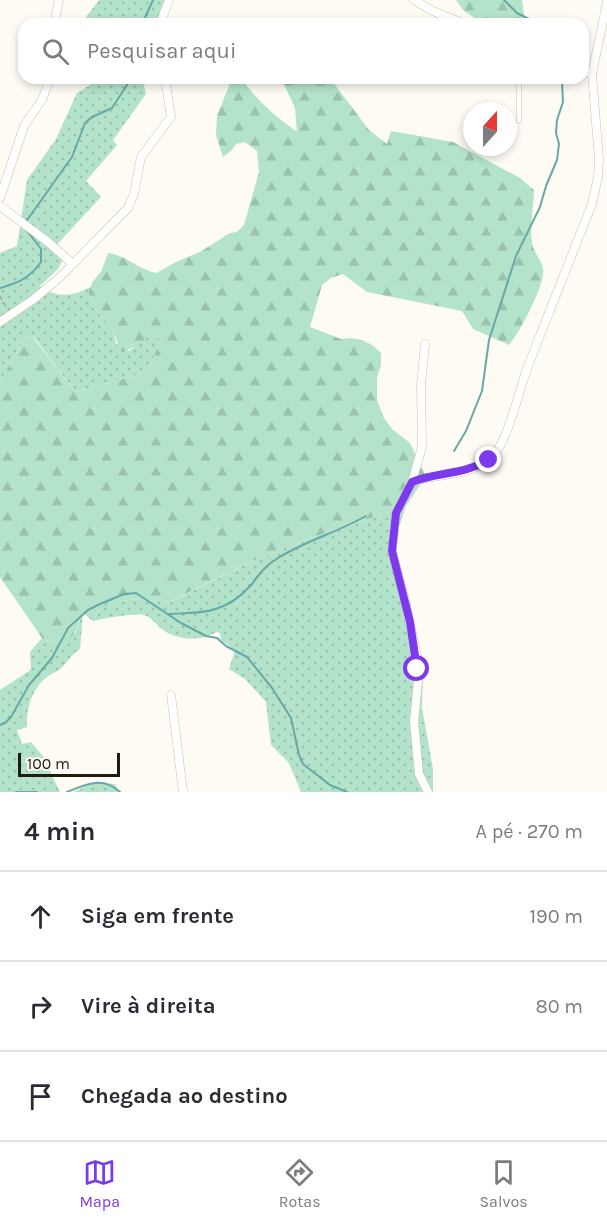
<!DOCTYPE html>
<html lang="pt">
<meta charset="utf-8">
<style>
:root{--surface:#fff;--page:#f2f2f3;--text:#2b2b33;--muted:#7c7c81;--line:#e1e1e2;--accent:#7c3aed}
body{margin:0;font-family:Karla,sans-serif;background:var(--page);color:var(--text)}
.compass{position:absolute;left:463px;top:102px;width:54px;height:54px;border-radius:50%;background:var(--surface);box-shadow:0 3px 9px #0003;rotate:21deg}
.scale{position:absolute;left:18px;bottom:15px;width:102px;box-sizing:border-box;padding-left:6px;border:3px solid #211b10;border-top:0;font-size:16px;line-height:21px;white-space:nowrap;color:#211b10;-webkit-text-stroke:4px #fefbf5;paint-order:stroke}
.stop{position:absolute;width:18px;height:18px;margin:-14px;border:4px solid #7c3aed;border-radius:50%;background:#fff}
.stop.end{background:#7c3aed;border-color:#fff;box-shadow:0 2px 6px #0008}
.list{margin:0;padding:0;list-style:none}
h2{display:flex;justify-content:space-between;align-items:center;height:78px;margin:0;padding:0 24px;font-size:26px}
h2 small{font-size:20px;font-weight:400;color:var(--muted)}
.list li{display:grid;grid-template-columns:39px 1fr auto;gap:18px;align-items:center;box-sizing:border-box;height:90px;padding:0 24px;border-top:2px solid var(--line)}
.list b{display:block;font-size:22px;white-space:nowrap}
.list em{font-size:20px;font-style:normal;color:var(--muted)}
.icon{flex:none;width:33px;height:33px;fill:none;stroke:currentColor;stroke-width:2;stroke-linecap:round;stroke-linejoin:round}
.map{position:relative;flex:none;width:607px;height:792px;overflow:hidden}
.search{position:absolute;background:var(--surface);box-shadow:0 3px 9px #0003;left:18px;right:18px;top:18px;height:66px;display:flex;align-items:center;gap:15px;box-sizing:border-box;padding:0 21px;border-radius:18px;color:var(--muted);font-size:22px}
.sheet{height:348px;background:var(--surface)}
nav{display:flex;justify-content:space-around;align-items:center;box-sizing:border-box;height:84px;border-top:2px solid var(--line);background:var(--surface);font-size:16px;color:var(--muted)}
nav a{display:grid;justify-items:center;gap:3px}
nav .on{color:var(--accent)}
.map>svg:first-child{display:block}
</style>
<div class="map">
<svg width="607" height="792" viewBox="0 0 607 792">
<defs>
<pattern id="grass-dots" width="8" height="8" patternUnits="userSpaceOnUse" patternTransform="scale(1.5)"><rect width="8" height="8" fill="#b3e3ca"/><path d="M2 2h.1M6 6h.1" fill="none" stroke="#9ac2ac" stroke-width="1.8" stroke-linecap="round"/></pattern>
<pattern id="forest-firs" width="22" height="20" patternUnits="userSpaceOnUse" patternTransform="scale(1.5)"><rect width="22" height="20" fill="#b3e3ca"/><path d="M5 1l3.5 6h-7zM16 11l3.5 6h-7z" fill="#9ac2ac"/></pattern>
</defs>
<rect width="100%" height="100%" fill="#fefbf5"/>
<g fill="url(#grass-dots)">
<polygon points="99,0 172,0 166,14 165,24 81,24"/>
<path d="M92 78H142L146 94 113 140 117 145 86 181 101 197 51 251 63 260 58 269 40 286C56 298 73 297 90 287V302L114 332 116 344 129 351 146 337 156 334 160 340 148 372 75 392 34 337 25 338 0 382V253L17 246 27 180 56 139 77 93 90 85Z"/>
<path d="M406 506 395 539 396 558 410 601 423 670 422 708 433 769V792H301L289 763 271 745 266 702 245 679 229 669 235 650 221 640 220 633 216 632C201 642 177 640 163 630 156 625 152 617 144 615 133 613 105 618 93 621L98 612 106 605 128 600 142 599 168 603 252 561 302 541Z"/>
<path d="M83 613 80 649C71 655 68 662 60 669 57 672 52 673 48 676 32 688 26 708 27 727L17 730 22 744 31 742 43 756 60 792H0V690L29 671 31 668 30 652 42 638 57 645 75 633Z"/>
<polygon points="94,783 115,784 118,792 73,792"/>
</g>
<g fill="url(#forest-firs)">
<polygon points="456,0 522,0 525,24 484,24 464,11"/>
<path d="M232 78H241C257 101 275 116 297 132L295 108 281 78H330L369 130 387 144 391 131 453 142 520 178 534 190C534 207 529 226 532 242 533 252 541 259 543 268 547 281 519 334 509 345L473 329 462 311 367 292 343 274 331 278 322 285 310 327 341 339 351 338 362 340 372 345 381 353V365L377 378V400L384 418 392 429 410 443 426 476 406 506 302 541 252 561 167 603 142 599 128 600 106 605 98 612 93 621 83 613C76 630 75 639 57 645L42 638 0 577V382L25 338 33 337 75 392 148 372 160 340 156 334C142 338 134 351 120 351L114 332 90 302 89 291 93 281 101 272 108 253C126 255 137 269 156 273L176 262 200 252 230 233 237 232 244 225 259 172 257 151 245 142 236 144 231 151 223 157 216 135 217 116Z"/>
</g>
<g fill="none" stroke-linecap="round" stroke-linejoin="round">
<g stroke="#68a9a6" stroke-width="2">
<polyline points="504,0 517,13 539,24"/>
<polyline points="142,24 153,0"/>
<polyline points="25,223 72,157 85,123 92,117 112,108 127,85 128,78"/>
<path d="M0 288C18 283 30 278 41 262V249L25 228"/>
<polyline points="454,451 466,431 482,391 489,340 516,256 540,207 546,186 557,160 559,144 556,133 557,120 563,102 562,82 560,78"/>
<path d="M168 614C204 613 227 613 252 584 260 573 266 565 278 558 305 541 338 532 366 516"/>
<polyline points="0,725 5,723 11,717 29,685 52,658 68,628 88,610 100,604 124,594 136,593 181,623 206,636 217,638 226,646 247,657 272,688 291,718 299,755 303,764 330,785 347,792"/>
<polyline points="16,792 37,792"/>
<path d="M67 792C86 784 103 776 120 792"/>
</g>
<g stroke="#d1c0a5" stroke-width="5">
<polyline id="lane" points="519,121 519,78"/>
</g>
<g stroke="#d1c0a5" stroke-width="9">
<g id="street">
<polyline points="414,0 433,11 465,24"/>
<polyline points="54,24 59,0"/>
<polyline points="160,24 169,0"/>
<polyline points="583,71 592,74 607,2"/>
<polyline points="0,198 24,126 42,100 50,78"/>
<polyline points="0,206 48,242 73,264"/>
<polyline points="0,322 34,299 59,278 128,208 134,194 141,157 171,117 165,78"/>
<polyline points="412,482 422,447 421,385 425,344"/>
<polyline points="171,695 183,792"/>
<path d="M428 792 419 774 414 722 418 681 417 656 404 596 392 551 396 513 412 482C438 473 468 477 490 459 507 446 520 387 528 366 549 312 571 258 592 204L598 177 599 159 592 74"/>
</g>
</g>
<polyline stroke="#ada9a1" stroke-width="1.5" stroke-dasharray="4.5 3" stroke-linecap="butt" points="0,296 7,308"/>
<use href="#lane" stroke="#fff" stroke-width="4"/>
<use href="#street" stroke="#fff" stroke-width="8"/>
</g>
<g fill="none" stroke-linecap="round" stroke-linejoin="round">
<path stroke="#7c3aed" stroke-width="8" d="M417 669 410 622 392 551 396 513 412 482C440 471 460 476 489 460"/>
</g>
</svg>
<svg class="compass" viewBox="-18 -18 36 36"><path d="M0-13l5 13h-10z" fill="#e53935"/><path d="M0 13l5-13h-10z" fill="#7c7c81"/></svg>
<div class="scale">100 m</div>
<div class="stop" style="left:417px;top:669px"></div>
<div class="stop end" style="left:489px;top:460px"></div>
<div class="search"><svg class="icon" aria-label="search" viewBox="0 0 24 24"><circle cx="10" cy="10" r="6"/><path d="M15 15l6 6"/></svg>Pesquisar aqui</div>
</div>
<section class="sheet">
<h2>4 min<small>A pé · 270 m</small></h2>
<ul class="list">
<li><svg class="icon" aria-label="ahead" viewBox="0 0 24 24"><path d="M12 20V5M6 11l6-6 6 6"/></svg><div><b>Siga em frente</b></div><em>190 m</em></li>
<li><svg class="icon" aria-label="right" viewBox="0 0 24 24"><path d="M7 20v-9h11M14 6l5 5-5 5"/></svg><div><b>Vire à direita</b></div><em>80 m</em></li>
<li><svg class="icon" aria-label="arrive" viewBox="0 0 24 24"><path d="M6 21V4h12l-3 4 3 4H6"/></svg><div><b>Chegada ao destino</b></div></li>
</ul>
</section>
<nav>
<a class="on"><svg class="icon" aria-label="map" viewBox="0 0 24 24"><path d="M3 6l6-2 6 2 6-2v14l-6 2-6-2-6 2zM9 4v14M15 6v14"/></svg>Mapa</a>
<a><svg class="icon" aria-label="directions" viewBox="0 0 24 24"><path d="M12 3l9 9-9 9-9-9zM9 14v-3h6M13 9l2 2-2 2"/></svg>Rotas</a>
<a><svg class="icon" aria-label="saved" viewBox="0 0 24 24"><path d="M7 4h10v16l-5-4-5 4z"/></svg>Salvos</a>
</nav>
